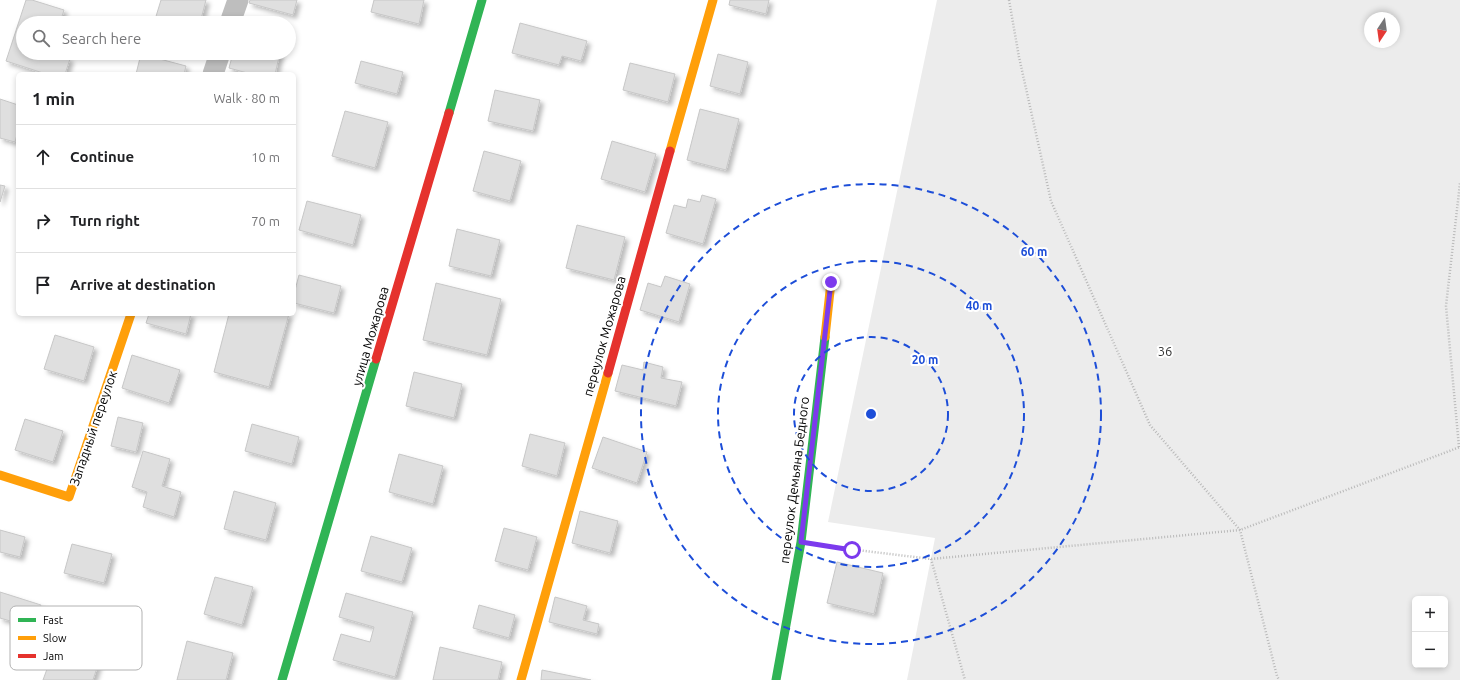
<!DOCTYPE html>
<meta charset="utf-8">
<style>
:root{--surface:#fff;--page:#f2f2f2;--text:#202124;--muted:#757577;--line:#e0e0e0}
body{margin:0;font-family:Ubuntu,sans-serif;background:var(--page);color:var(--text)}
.controls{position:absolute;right:12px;bottom:12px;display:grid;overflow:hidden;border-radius:6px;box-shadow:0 2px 6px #0003}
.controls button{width:36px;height:36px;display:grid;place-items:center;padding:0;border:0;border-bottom:1px solid var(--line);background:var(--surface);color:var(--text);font:20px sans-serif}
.compass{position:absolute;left:1364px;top:12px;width:36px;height:36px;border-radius:50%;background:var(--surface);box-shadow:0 2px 6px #0003;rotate:193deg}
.stop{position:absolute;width:12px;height:12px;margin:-9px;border:3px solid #7c3aed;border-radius:50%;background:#fff}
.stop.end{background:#7c3aed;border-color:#fff;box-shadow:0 1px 4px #0008}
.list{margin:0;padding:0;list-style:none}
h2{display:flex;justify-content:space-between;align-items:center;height:52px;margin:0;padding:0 16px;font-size:17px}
h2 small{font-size:13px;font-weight:400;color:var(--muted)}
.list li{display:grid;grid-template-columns:26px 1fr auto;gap:12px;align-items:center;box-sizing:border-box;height:64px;padding:0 16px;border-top:1px solid var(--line)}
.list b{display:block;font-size:15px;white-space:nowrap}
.list em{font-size:13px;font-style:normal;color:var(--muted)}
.icon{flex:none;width:22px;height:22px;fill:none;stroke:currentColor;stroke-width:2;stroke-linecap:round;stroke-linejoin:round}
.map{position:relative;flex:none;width:1460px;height:680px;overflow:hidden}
.search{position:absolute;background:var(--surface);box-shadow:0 2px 6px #0003;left:16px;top:16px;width:280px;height:44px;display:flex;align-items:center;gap:10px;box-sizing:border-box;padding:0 14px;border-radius:22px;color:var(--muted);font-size:15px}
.panel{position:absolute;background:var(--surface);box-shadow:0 2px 6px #0003;left:16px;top:72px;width:280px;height:244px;border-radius:6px}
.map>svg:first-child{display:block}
</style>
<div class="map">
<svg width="1460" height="680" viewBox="0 0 1460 680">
<defs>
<filter id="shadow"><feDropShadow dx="3.5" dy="3.5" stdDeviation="2" flood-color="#0004"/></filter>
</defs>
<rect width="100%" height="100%" fill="#fff"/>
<path fill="#ececec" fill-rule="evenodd" d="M937 0H1460V680H907L935 538 828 522ZM1370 18H1394V42H1370ZM1415 599H1445V665H1415Z"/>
<g fill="#dfdfdf" stroke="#c7c7c7" filter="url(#shadow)">
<polygon points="26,0 32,0 64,10 60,23 23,23 23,53 51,53 70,59 65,74 46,74 6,61"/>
<polygon points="161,0 206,0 200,23 154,23"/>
<polygon points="250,0 297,0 293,15 249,3"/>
<polygon points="374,0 424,0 419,24 371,12"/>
<polygon points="730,0 769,0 766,14 729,5"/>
<polygon points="520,23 587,41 581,61 562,56 559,65 512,53"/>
<polygon points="233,53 280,53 275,74 251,74 229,68"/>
<polygon points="141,54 186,66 184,74 136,74"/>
<polygon points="718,54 748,62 740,94 710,86"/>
<polygon points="361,61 403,72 397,94 355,83"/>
<polygon points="630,63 675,74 668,102 623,90"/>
<polygon points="495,90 540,100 533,131 488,121"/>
<polygon points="0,99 18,105 18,131 15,142 0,138"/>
<polygon points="700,109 739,119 726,170 687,160"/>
<polygon points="345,111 388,122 375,168 332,156"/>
<polygon points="612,141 656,154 645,192 601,179"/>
<polygon points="484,151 521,161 510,201 473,191"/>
<polygon points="0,185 5,186 0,202"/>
<polygon points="702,195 716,199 703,244 666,233 674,205 686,208 688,199 700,202"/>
<polygon points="307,201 361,215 353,245 299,230"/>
<polygon points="577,225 625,237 614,280 566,268"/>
<polygon points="457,229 500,240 491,276 449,266"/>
<polygon points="299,275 341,286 334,313 294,303 294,294"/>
<polygon points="665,276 690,284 679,322 640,310 648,283 661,287"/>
<polygon points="436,283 501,299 487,355 423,340"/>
<polygon points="149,314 191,314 186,334 146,323"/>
<polygon points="229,314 289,314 269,387 214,372"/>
<polygon points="55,335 94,347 84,381 44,369"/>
<polygon points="132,355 180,370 169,403 122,388"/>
<polygon points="644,362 663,367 661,378 682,382 676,406 615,391 622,365 643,370"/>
<polygon points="414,372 462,384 454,418 406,406"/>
<polygon points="118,417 143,423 136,452 111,446"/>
<polygon points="25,419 63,431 53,462 15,450"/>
<polygon points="252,424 299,437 292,464 245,451"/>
<polygon points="530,434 565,443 557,476 522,466"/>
<polygon points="603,437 647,452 637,483 592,468"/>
<polygon points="143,451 170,459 162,486 181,492 174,517 143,507 147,492 132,487"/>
<polygon points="399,454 443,466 433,504 389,492"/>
<polygon points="234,491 276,503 266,540 224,529"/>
<polygon points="580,511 618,521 610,553 572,543"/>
<polygon points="504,528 537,537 528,570 495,561"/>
<polygon points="0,530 25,537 20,557 0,552"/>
<polygon points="371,536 412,548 402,582 361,571"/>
<polygon points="72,544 112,554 104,583 64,573"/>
<polygon points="837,562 883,573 874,614 827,603"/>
<polygon points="215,577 253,587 242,625 204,614"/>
<polygon points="0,592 41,605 34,628 0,618"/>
<polygon points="346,593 413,612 395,677 333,660 341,634 370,642 374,627 339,617"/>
<polygon points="555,597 587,606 583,620 599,624 597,634 549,622"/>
<polygon points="479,605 515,615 509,638 473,628"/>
<polygon points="62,628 105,643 93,680 43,680"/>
<polygon points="187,641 233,653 226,680 177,680"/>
<polygon points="440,647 502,662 498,680 433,680"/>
<polygon points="542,670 591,680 541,680"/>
</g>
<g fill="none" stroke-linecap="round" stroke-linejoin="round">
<g stroke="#b9b9b9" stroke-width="2.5" stroke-dasharray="1 2" stroke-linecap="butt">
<polyline points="1009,0 1019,57 1051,201 1150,425 1240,530 1277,676 1279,680"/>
<polyline points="1459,447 1446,306 1460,183"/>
<polyline points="824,546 931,559 1240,530 1460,447"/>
<polyline points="931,559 965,680"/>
</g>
<g stroke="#bebebe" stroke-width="21">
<polyline points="230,23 238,0"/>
<polyline points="213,74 220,53"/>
</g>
<g stroke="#30b455" stroke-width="9">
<polyline points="449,113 482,0"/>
<polyline points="282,680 376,359"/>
<polyline points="776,680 801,542 825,337"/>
</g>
<g stroke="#ff9f0a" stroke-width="9">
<polyline points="670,151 713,0"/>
<polyline points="825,337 831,282"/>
<polyline points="0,475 69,497 131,314"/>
<polyline points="521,680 608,373"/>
</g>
<g stroke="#e5322d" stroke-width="9">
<polyline points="376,359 449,113"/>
<polyline points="608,373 670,151"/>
</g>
</g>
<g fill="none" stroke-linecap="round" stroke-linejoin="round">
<polyline stroke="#7c3aed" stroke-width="5" points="831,282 801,542 852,550"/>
</g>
<g fill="none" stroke="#1d4ed8" stroke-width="2" stroke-dasharray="7 5">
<circle cx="871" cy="414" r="77"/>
<circle cx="871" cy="414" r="153"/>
<circle cx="871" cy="414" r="230"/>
</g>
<g text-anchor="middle" stroke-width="4" stroke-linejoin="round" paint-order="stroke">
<g font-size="13" fill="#000" stroke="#fff">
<text transform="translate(370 336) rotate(-74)" y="5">улица Можарова</text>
<text transform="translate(604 336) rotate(-74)" y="5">переулок Можарова</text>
<text transform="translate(93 428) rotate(-71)" y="5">Западный переулок</text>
<text transform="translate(794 480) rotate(-83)" y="5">переулок Демьяна Бедного</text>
</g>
<g font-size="13" fill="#333" stroke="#fff">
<text x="1165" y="356">36</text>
</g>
</g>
<rect x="10" y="606" width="132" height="64" rx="6" fill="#fff" stroke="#b2b2b2" stroke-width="1"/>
<rect x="18" y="618" width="18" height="4" fill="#30b455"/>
<rect x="18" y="636" width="18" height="4" fill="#ff9f0a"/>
<rect x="18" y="654" width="18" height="4" fill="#e5322d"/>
<g font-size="11" fill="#000">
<text x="43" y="624">Fast</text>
<text x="43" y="642">Slow</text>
<text x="43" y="660">Jam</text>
</g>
<circle cx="871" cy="414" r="6" fill="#1d4ed8" stroke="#fff" stroke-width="2"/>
<g font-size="12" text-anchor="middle" font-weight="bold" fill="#1d4ed8" stroke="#fff" stroke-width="4" stroke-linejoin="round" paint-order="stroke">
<text x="1034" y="256">60 m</text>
<text x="979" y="310">40 m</text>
<text x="925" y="364">20 m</text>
</g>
</svg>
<div class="controls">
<button>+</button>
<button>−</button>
</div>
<svg class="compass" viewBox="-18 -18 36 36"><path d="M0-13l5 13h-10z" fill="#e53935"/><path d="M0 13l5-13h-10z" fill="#757577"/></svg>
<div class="stop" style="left:852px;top:550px"></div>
<div class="stop end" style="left:831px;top:282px"></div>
<div class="search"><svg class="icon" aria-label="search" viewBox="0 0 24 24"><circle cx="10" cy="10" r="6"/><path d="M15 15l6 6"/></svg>Search here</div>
<section class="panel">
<h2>1 min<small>Walk · 80 m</small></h2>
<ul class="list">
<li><svg class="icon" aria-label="ahead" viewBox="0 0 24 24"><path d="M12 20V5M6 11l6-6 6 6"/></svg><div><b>Continue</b></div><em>10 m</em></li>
<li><svg class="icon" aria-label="right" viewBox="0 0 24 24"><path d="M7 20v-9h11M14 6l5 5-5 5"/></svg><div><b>Turn right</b></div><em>70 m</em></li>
<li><svg class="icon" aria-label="arrive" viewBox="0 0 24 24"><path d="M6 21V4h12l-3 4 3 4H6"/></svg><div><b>Arrive at destination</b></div></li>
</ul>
</section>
</div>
